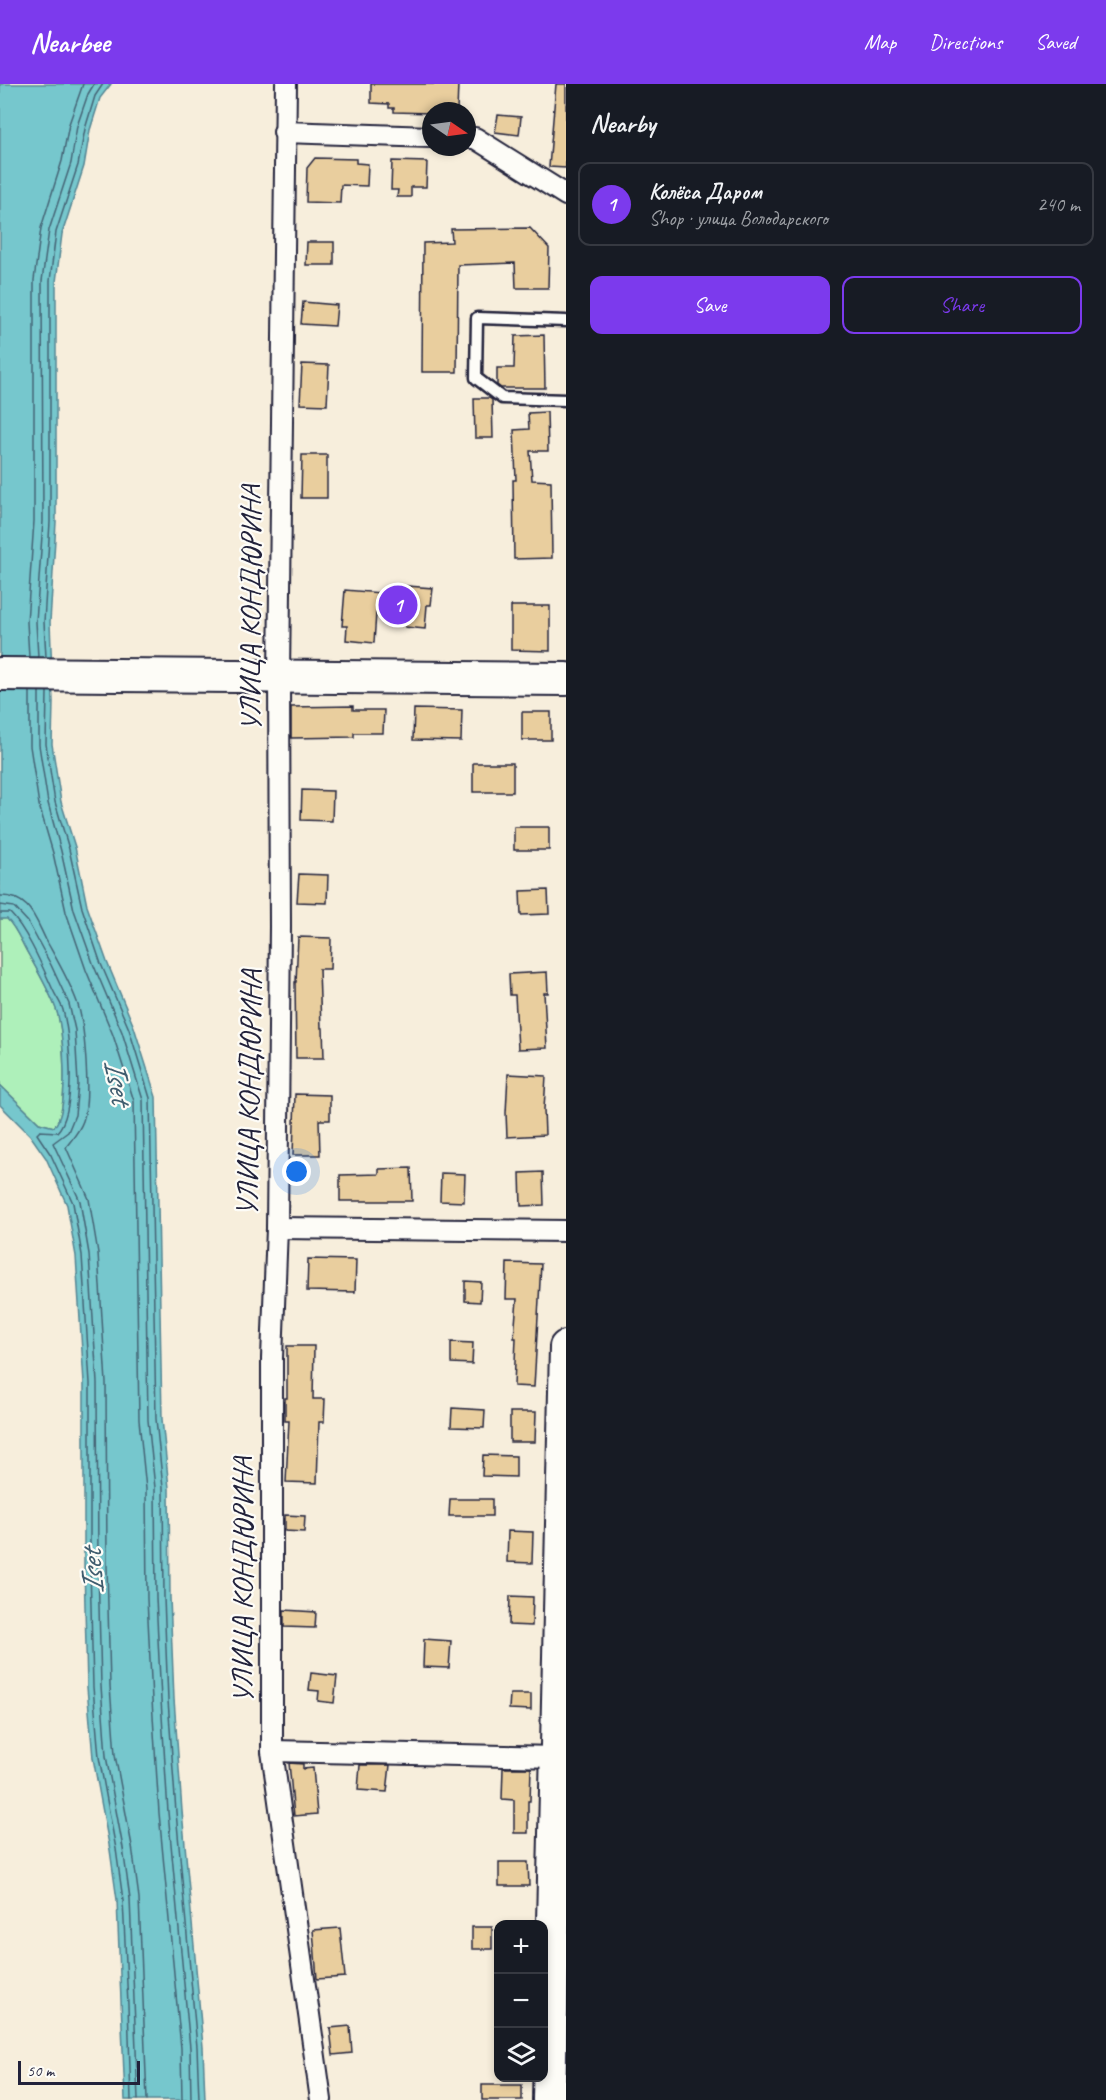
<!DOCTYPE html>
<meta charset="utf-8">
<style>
:root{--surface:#171b24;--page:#242831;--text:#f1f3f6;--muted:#9ea1a6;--line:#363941;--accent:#7c3aed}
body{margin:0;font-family:Caveat,sans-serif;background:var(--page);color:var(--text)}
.controls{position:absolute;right:18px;bottom:18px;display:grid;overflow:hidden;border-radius:12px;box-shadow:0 3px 9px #0003}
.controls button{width:54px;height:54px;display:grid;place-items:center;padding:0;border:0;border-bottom:2px solid var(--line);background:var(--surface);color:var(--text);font:30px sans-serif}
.compass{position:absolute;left:422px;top:18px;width:54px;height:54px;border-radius:50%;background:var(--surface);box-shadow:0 3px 9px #0003;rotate:103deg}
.scale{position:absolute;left:18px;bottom:15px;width:122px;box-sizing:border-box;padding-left:6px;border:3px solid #22223b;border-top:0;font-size:16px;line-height:21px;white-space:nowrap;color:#22223b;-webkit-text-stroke:4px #fdfcf7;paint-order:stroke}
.you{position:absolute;left:297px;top:1088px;width:21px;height:21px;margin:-15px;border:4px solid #fff;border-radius:50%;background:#1a73e8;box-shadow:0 0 0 9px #1a73e833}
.badge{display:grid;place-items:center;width:39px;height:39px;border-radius:50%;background:var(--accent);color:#fff;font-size:20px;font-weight:700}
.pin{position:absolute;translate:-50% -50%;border:3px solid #fff;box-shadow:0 2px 6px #0006}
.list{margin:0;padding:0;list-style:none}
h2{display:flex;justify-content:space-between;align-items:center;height:78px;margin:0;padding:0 24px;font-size:26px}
h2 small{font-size:20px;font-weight:400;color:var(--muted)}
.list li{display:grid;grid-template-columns:39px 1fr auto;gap:18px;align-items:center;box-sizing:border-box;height:84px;margin:0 12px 12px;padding:0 12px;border:2px solid var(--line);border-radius:12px}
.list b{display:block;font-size:22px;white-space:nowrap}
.list p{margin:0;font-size:20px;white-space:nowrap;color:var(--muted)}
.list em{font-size:20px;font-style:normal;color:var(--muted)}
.actions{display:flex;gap:12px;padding:18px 24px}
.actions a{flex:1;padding:14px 0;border:2px solid var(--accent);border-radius:12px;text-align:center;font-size:21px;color:var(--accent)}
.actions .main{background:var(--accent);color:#fff}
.icon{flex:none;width:33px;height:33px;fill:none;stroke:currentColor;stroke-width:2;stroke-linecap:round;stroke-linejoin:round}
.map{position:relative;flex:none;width:566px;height:2016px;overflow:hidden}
header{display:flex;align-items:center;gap:36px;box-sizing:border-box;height:84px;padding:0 30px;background:var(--accent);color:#fff}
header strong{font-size:28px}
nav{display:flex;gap:33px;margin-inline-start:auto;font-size:21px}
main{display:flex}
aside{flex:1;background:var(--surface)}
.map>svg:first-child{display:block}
</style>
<header>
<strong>Nearbee</strong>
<nav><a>Map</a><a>Directions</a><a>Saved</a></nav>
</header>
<main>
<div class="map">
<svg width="566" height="2016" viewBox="0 0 566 2016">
<rect width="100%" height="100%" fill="#f7eedc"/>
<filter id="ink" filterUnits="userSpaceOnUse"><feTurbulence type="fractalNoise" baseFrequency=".0167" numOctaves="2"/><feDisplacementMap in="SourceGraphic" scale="12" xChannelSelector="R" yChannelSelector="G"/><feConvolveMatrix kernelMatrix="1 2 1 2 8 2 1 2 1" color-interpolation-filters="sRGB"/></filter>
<g filter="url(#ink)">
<path fill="#aef0ba" stroke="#68897a" stroke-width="1.5" d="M7 834C16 844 20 855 26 866 37 885 48 904 56 924 64 946 70 1026 54 1043L39 1039 0 1001V835Z"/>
<path fill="#76c7cd" stroke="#548593" stroke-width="1.5" d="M0 0H111L100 14 90 46 84 82 62 150 56 198V438L50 538 53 618 52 660 61 718 75 763 87 822 107 878 134 943 156 1013 162 1335 169 1404 170 1514 174 1615 182 1727 203 1963 205 2016H125L117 1816 110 1766 93 1674 87 1603 84 1482V1299L76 1172 67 1121 46 1074 30 1051 0 1021V1001L39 1039 54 1043C70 1027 64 946 56 925 48 904 37 886 26 866 20 855 16 844 7 835H0Z"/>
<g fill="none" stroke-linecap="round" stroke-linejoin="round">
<g stroke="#446475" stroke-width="1.5">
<polyline points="29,573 27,538 34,437 34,196 41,144 62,77 69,40 83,0"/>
<polyline points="38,573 36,538 43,437 42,197 49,146 71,79 77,42 88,10 94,0"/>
<polyline points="46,573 44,538 50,438 50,197 56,148 78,81 85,45 95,12 103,0"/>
<polyline points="30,608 30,662 39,721 53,769 66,828 86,886 113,951 134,1017 139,1336 146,1405 147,1515 152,1616 159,1729 181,1964 182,2016"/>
<polyline points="39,608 39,661 48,719 61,767 74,826 94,882 122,948 143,1016 148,1336 155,1404 156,1514 161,1616 168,1728 190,1964 191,2016"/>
<polyline points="47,608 46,660 55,718 69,765 82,824 101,880 129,945 150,1014 156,1335 163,1404 164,1514 168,1616 176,1728 197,1963 199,2016"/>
<path d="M0 812C29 811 35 834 46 856 57 876 69 896 77 918 85 940 91 1015 83 1037 79 1048 72 1055 66 1063L89 1115 98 1169 106 1299 107 1482 110 1602 115 1671 132 1762 139 1814 147 2016"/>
<polyline points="0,821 14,823 28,838 51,881 69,920 75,946 78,1000 75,1031 68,1048 53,1059 80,1117 89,1170 97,1299 98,1482 101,1602 106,1672 123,1764 130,1815 138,2016"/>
<path d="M0 829H10C27 846 43 884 53 906 56 913 61 919 63 926 70 952 77 1028 57 1048L40 1047 37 1050 51 1071 73 1119 82 1171 90 1299V1482L93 1603 99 1673 116 1765 123 1816 128 1921 131 2016"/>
</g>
</g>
<g fill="#e9ce9e" stroke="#22223b" stroke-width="1.5">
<polygon points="371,0 458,0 457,27 431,27 431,29 394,28 394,24 389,24 389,20 371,19"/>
<polygon points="556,0 566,0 566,84 549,83"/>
<polygon points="498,31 521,33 519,51 495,48"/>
<polygon points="315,74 356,75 356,79 368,80 367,102 341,101 340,119 306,118 307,84"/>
<polygon points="392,77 427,78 426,103 411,103 411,113 397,113 398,106 391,106"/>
<polygon points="530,144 549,164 548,204 516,204 515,179 458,181 457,288 422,288 423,159 452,158 451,145"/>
<polygon points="307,158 334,158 334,181 306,181"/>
<polygon points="303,218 337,221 335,242 301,240"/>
<polygon points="544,251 545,304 501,304 497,301 497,284 514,284 515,252"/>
<polygon points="302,280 329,281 327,321 300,320"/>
<polygon points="474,314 489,314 492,316 493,354 475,354"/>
<polygon points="547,328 548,367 530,367 532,396 551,397 552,474 514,475 513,396 516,396 514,346 529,345 528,329"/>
<polygon points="302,371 327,371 327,414 301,414"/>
<polygon points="394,501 433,504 431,521 427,521 425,545 405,543 406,531 376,529 374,559 346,556 347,542 342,542 345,506 393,510"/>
<polygon points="511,522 550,522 550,567 511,566"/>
<polygon points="353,622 353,626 384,626 383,649 354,649 354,653 291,654 291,623"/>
<polygon points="414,625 462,626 461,657 413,656"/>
<rect x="522" y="628" width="29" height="28"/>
<rect x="473" y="679" width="40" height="29"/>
<polygon points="302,706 333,707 332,737 301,736"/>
<rect x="514" y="743" width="35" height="23"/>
<polygon points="299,790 328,791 327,819 297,818"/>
<polygon points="548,806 549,830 521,831 520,807"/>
<polygon points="298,853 331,854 330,885 319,885 321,944 323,944 324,974 296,974 295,898 296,898"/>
<polygon points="547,888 548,909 544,909 547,964 518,965 515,911 510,911 509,890"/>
<polygon points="508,990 546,992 544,1025 545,1051 507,1053 506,1029"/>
<polygon points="295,1010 330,1011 330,1036 319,1036 320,1071 293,1071"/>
<polygon points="411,1084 412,1117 340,1117 340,1091 379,1090 379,1085"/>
<polygon points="543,1088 544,1121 521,1122 520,1089"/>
<polygon points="441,1089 465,1090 464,1118 440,1117"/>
<polygon points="308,1175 356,1176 355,1208 307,1207"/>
<polygon points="507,1179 541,1180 534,1303 514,1302 516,1254 514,1254 517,1215 506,1215"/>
<polygon points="465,1197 481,1198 480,1218 465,1217"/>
<polygon points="451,1258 473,1259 472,1280 451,1279"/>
<polygon points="287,1262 314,1262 313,1315 325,1315 324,1338 319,1338 317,1399 286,1398 289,1337 285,1337 285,1314 287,1314"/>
<polygon points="452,1324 485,1326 484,1344 451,1343"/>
<polygon points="510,1328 536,1328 535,1358 510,1358"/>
<polygon points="483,1371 516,1372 516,1393 482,1392"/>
<polygon points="450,1415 492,1415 492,1432 449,1432"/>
<polygon points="285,1431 305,1432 304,1448 285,1447"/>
<polygon points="508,1447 533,1448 532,1479 507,1478"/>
<polygon points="510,1512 533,1513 532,1542 509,1541"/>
<polygon points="284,1526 316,1528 315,1544 284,1543"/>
<polygon points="424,1555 451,1557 449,1584 423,1583"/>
<polygon points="311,1589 337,1592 334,1619 318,1617 319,1607 309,1606"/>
<polygon points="510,1610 531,1610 531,1626 509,1625"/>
<polygon points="289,1679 303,1680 303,1685 313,1684 317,1730 294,1732"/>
<polygon points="360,1681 390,1681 387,1708 358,1706"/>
<polygon points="503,1684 531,1684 530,1717 528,1717 528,1749 514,1749 514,1716 502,1715"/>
<polygon points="499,1778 528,1778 529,1802 499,1802"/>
<rect x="472" y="1843" width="20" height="22"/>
<polygon points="340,1844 345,1893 317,1895 313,1846"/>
<polygon points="350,1942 352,1969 333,1971 330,1944"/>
<rect x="482" y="2001" width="40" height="15"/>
</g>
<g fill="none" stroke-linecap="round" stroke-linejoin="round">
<g stroke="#22223b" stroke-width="15">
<polyline id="lane" points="566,237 477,234 476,294 502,314 566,316"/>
</g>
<g stroke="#22223b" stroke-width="24">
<g id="street">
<polyline points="286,0 279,592 280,842 277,1144 272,1274 272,1667 321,2016"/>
<polyline points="284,48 431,53"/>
<polyline points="467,54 475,54 566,111"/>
<polyline points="277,1144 566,1147"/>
<polyline points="272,1667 556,1673"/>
</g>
</g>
<g stroke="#22223b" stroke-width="36">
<g id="primary">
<polyline points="0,590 566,595"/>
<polyline points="549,2016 566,1263"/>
</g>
</g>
<use href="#lane" stroke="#fdfcf7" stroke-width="10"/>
<use href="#street" stroke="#fdfcf7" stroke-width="20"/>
<use href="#primary" stroke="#fdfcf7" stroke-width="32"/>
</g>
</g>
<g text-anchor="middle" stroke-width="4.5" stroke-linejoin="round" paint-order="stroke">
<g font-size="30" fill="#22223b" stroke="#fdfcf7">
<text transform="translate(250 524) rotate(-90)" y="10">УЛИЦА КОНДЮРИНА</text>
<text transform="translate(249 1009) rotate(-89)" y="10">УЛИЦА КОНДЮРИНА</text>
<text transform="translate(242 1496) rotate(-90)" y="10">УЛИЦА КОНДЮРИНА</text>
</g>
<g font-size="32" font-style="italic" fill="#3f5c6e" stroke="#fdfcf7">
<text transform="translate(119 997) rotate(80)" y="11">Iset</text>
<text transform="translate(91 1488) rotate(-93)" y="11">Iset</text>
</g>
</g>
</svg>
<div class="controls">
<button>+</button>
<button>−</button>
<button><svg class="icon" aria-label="layers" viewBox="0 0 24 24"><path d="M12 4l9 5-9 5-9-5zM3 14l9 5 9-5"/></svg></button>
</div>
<svg class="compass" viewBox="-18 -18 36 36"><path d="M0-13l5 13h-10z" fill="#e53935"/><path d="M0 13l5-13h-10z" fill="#9ea1a6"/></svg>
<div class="scale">50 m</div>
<div class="you"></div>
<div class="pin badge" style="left:398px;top:521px">1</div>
</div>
<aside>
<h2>Nearby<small></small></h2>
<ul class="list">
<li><span class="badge">1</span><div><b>Колёса Даром</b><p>Shop · улица Володарского</p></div><em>240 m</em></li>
</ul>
<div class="actions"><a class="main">Save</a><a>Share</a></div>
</aside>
</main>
